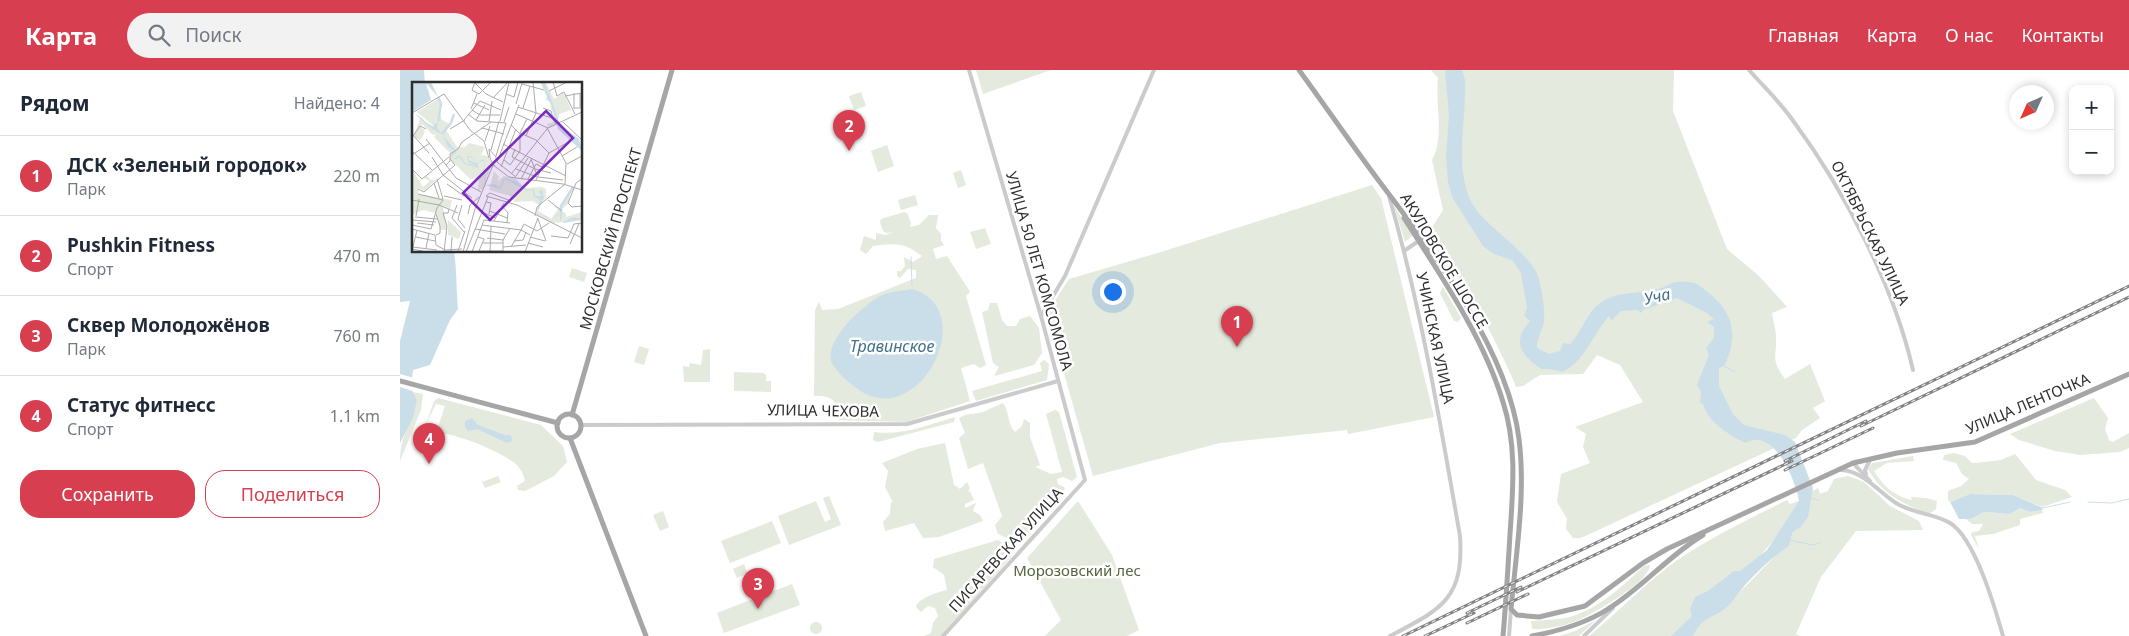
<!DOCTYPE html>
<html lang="ru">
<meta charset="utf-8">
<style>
:root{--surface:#fff;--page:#f2f2f3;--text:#1f2937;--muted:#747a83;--line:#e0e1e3;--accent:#d73e4f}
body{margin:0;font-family:"Noto Sans",sans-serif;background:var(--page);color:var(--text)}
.controls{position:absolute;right:15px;top:15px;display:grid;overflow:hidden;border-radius:10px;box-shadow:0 2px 8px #0003}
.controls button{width:45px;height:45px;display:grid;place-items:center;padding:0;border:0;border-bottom:1px solid var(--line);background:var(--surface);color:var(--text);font:25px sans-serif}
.compass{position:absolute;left:1609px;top:15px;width:45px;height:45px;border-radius:50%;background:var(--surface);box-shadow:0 2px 8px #0003;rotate:225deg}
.you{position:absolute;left:712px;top:221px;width:18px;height:18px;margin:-12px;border:4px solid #fff;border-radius:50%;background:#1a73e8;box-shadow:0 0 0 8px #1a73e833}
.badge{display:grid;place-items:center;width:32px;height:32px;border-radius:50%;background:var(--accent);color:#fff;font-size:16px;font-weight:700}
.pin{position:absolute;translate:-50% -41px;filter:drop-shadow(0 1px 2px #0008)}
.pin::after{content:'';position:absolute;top:26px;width:18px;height:15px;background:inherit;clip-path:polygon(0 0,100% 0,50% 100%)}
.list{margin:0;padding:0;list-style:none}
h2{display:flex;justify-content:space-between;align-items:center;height:65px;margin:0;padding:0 20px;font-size:21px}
h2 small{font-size:16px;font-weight:400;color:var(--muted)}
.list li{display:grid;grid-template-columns:32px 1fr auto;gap:15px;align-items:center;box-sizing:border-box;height:80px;padding:0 20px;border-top:1px solid var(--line)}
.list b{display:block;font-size:19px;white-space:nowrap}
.list p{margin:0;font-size:16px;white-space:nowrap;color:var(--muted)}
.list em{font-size:16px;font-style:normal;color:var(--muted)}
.actions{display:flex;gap:10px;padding:15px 20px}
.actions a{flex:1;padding:11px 0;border:1px solid var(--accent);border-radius:20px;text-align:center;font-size:18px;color:var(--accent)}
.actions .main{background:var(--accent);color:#fff}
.icon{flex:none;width:28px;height:28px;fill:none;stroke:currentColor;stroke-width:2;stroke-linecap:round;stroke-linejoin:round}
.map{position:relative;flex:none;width:1729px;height:566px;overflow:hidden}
header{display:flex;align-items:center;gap:30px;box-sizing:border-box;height:70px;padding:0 25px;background:var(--accent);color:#fff}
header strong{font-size:24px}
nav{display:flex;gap:28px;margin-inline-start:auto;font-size:18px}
.search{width:350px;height:45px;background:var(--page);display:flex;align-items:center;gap:12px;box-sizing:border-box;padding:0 18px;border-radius:28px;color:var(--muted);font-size:19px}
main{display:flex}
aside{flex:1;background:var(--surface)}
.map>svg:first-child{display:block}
</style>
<header>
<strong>Карта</strong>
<div class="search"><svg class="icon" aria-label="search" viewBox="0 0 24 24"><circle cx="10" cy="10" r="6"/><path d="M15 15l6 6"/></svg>Поиск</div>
<nav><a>Главная</a><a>Карта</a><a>О нас</a><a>Контакты</a></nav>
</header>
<main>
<aside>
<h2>Рядом<small>Найдено: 4</small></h2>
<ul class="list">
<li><span class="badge">1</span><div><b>ДСК «Зеленый городок»</b><p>Парк</p></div><em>220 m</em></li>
<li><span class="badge">2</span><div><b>Pushkin Fitness</b><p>Спорт</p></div><em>470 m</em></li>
<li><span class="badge">3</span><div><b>Сквер Молодожёнов</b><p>Парк</p></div><em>760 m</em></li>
<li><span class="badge">4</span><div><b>Статус фитнесс</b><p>Спорт</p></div><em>1.1 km</em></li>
</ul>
<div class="actions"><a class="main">Сохранить</a><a>Поделиться</a></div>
</aside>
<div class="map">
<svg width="1729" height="566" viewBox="0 0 1729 566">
<rect width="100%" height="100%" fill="#fff"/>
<g fill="#e4eadd">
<polygon points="576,0 651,0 583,24"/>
<path d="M1031 0H1274L1273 41 1327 179 1359 206 1387 237 1372 243C1373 251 1376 259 1376 267 1377 289 1370 288 1385 309L1410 294 1425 331 1413 338 1420 348 1402 360 1396 368 1181 468H1173L1166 459 1167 449 1157 432 1161 404 1190 393 1183 377 1186 364 1175 357 1243 332 1220 295 1197 285 1183 304 1140 305 1123 316 1116 317 1115 314C1092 262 1064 208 1028 164L1043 140 1032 90C1045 67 1035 34 1038 8Z"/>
<polygon points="461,22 466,36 454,40 449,26"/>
<polygon points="487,75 494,96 478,102 471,81"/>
<polygon points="561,100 566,115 558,118 553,103"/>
<polygon points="972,115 981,128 1034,347 948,364 947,360 820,373 693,406 647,243 669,209 761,182"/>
<polygon points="515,125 518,135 501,140 498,130"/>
<polygon points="994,136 1013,165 1005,172"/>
<path d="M504 142 508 144 511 154 510 157 519 155 529 145H538L536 158 541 164V171L544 175 533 179 536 189 547 186 570 222 566 226 586 295 580 298 574 294 561 298 570 331 506 352 439 350C438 330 432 325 414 326L415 240 419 232 422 240 438 239 516 208V200L508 199 500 208 497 206V201H501L505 196 504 187 513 192 522 186C504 172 495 173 473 176L466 184 460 180 464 166 476 170V163L485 165 494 162 487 163 483 161 480 152 481 149Z"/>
<polygon points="585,158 591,174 576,179 570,162"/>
<polygon points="172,198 187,203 184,212 169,207"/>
<polygon points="1043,217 1061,248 1058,252 1054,251 1040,223"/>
<polygon points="590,233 597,233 602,250 607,256 616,256 620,249 630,246 639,258 642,283 634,295 594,306 599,297 593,293 582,242 588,240"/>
<polygon points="239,276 249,279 244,295 234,292"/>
<polygon points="310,279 310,312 284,312 283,296 289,297 290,293 301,295 303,280"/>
<polygon points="644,290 649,294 647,310 576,331 572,321 642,301 640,293"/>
<polygon points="334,302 363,303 366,305 366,311 371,311 371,322 334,321"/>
<path d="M13 322 23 324 21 340 0 391C0 367 11 353 17 330Z"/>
<path d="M38 328 141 355 163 376 167 392 154 406 125 421 118 420 117 416 125 411C124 405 121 399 116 394 101 382 55 362 36 363L45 336 36 334 26 354 34 331Z"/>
<polygon points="1694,328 1708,348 1705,359 1709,370 1713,372 1729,363 1729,378 1720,382 1681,385 1655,381 1619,370 1610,364"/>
<path d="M603 333C610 342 607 354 615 362L622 356 624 349 630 353V367L640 395 635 397 651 404 662 402 646 344 655 340 659 342 677 407 672 411 663 407 657 409 658 414 665 418 661 426 627 465 611 470 598 464 595 455 602 446 583 393 568 399 559 368 565 363 559 348C567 342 575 345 583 342 589 339 596 336 603 333Z"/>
<path d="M555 347 554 352 478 372 473 370 474 362C502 366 528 355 555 347Z"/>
<polygon points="545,373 554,415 560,419 567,412 570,418 568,422 570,421 574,430 565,434 565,438 576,433 573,441 580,445 583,451 539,467 523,468 514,453 485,461 483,452 490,444 491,432 493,432 485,417 488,401 482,393 517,379"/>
<polygon points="1554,383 1565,386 1572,393 1575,393 1601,390 1615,384 1636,410 1665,420 1672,427 1642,437 1613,425 1570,424 1550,432 1548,430 1548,421 1561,416 1569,409 1562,404 1556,393 1543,390 1544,385"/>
<path d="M1513 386 1514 391 1487 393 1474 401C1483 416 1494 426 1512 430L1511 427 1526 428 1537 431 1536 439 1529 444C1504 435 1481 423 1468 399L1472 393Z"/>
<polygon points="98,406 101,412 85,418 82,412"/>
<path d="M1448 406 1464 412 1490 436 1519 451 1523 460 1456 461 1421 507 1396 564 1400 566H1189C1218 542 1246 513 1276 491 1311 467 1349 449 1387 430L1390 434 1399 431C1390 448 1354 504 1334 502L1335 527 1379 482 1389 476 1393 462C1409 453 1409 439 1412 421L1418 418 1420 424 1428 421 1434 409Z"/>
<polygon points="429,426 441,455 389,475 378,446 416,431 425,452 431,449 423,428"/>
<polygon points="678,431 712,485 739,560 727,566 645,566 661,550 627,488"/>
<polygon points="1620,438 1630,442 1642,440 1643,443 1620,449 1620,455 1593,464 1575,466 1579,479 1571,465 1572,462 1579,461 1583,454 1572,454 1566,449 1571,449 1584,442 1610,444"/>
<polygon points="263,441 269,457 260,461 253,445"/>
<polygon points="372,451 381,473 330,493 321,471"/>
<path d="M598 470 608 477 611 487 541 566H524L531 563 533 553 538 546 535 538 528 536 521 542 516 537C518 528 538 522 547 520L544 505 533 497 534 489Z"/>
<polygon points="344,494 348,503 337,508 333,499"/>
<path d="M1250 495C1250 512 1190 546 1174 552 1161 556 1146 560 1132 559L1131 551C1143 550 1158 550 1170 547 1198 539 1223 516 1244 496Z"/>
<polygon points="392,514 400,535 324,563 317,543"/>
<polygon points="1196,550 1179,566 1160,566 1175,561"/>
<circle cx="416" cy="558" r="6"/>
</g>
<g fill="#cadee9">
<path d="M0 0H24L25 14H14V181H54C57 201 56 219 58 239L50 250 30 295 13 300 11 318 17 330 13 348 0 373V271L10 231 0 232Z"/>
<path d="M1045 0H1062L1065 10C1067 50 1052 103 1075 138 1091 161 1133 185 1139 209 1142 222 1145 237 1144 251 1143 260 1136 270 1137 278L1149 284 1160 281 1163 273 1170 274C1182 262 1187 242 1199 234 1215 221 1239 224 1258 219 1263 218 1267 215 1272 213 1278 211 1289 212 1295 213 1328 234 1343 258 1324 296L1319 298V316L1333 344 1344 355 1385 365 1395 372 1413 418 1408 447 1401 457 1393 462 1389 476C1373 486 1358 501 1345 515 1339 522 1334 530 1328 536 1312 550 1303 545 1293 566H1271L1292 546 1290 539 1295 527 1308 521 1334 501H1340L1367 480 1399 431C1396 411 1374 356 1345 373 1328 364 1309 353 1303 334L1300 333 1301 321 1297 315 1309 285 1306 278 1314 268V257L1307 252 1314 249 1307 243 1277 228 1243 240 1241 243 1238 240 1221 241 1211 251 1209 246C1193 264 1184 293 1162 302L1150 299H1141C1121 284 1111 273 1130 251L1124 246 1127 238 1121 203 1112 190 1094 184 1083 176 1052 127 1048 112 1046 87 1049 45Z"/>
<path d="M512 219C583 239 517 367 455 317 447 311 438 303 433 295 420 273 464 234 482 225 491 221 503 221 512 219Z"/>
<polygon points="72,348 78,355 105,365 111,365 112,371 107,373 77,359 68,361 65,357 65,351"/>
<polygon points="1570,424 1613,425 1643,438 1642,440 1630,442 1620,438 1610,444 1584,442 1571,449 1559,449 1550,432"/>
</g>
<polygon fill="#fff" points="0,304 14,308 13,317 16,322 0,317"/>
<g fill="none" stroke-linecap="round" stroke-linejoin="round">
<g stroke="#cadee9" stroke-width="1">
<polyline points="511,187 512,216"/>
<polyline points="1324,296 1335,302"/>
<polyline points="1410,428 1419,430"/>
<polyline points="1688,432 1712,433 1729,429"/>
<polyline points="1643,438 1670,432"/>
<polyline points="1389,470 1413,475 1420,473"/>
</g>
<g stroke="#cbcbcb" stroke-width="4">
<path d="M1349 0C1364 17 1381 33 1394 52 1445 121 1494 217 1513 300"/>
<path d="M989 126C1021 237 1040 352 1060 466 1064 530 1041 539 990 566"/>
<polyline points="1004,181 1020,170"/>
<polyline points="641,246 665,206 754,0"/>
<polyline points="181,355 507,354 658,311"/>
<polyline points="1453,393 1470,411"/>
<path d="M1441 400C1464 401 1478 422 1496 433 1513 444 1534 443 1550 453 1575 468 1595 538 1603 566"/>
<polyline points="1466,404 1465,400 1470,390"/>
<polyline points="543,566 685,410 641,246 569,0"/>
<polyline points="1109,566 1111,539"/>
<polyline points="1184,566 1213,538"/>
</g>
<g stroke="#a6a6a6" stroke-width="5">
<path d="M899 0C926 37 952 75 979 111 1032 181 1108 279 1119 369 1126 424 1116 483 1111 539L1117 545 1139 547 1185 536 1243 493 1267 479 1453 393 1497 383 1575 372 1729 304"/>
<path d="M1004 148C1041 206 1083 266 1103 332 1117 375 1113 419 1110 464 1108 498 1106 532 1103 566"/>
<polyline points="0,311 158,353"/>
<circle cx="169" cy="356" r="12"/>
<polyline points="172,345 272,0"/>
<polyline points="170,368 246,566"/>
<path d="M1132 566C1159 561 1185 554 1208 539 1242 518 1268 486 1303 465"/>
</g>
<g stroke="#838383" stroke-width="3">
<g id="rail">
<polyline points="1461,356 1729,227"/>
<polyline points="1385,391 1466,351"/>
<polyline points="1385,400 1473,358"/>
<polyline points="1117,522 1392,391"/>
<polyline points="1067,543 1121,517"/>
<polyline points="1067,553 1128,524"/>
<polyline points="1003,566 1729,216"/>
<polyline points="1025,566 1074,543"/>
</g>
</g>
<use href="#rail" stroke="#fff" stroke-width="1" stroke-dasharray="4" stroke-linecap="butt"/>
</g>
<g text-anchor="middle" stroke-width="5" stroke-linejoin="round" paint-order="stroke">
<g font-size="15" fill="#2e2e2e" stroke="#fff">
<text transform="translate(1470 163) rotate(64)" y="5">ОКТЯБРЬСКАЯ УЛИЦА</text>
<text transform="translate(211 169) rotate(-74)" y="5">МОСКОВСКИЙ ПРОСПЕКТ</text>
<text transform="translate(1044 191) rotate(59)" y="5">АКУЛОВСКОЕ ШОССЕ</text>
<text transform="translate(639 201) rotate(74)" y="5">УЛИЦА 50 ЛЕТ КОМСОМОЛА</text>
<text transform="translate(1035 268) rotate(78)" y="5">УЧИНСКАЯ УЛИЦА</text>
<text transform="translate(1628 334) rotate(-23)" y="5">УЛИЦА ЛЕНТОЧКА</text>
<text transform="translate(423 341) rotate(1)" y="5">УЛИЦА ЧЕХОВА</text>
<text transform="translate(606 480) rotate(-48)" y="5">ПИСАРЕВСКАЯ УЛИЦА</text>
</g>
<g font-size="15" fill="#53663f" stroke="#fff">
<text x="677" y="506">Морозовский лес</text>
</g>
<g font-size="16" font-style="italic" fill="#437089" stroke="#fff">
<text transform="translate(1257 226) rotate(-13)" y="6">Уча</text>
<text x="492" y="282">Травинское</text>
</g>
</g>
<g transform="translate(12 12)">
<rect width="170" height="170" fill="#fff"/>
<path d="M128 0 134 1 142 17 152 11 159 28 147 32 146 40 137 16 144 41 137 46 135 42 142 40V35L137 19 133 18 135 15ZM26 17 28 23 23 45 5 30ZM28 30 30 38 38 42 34 48 45 65H53L57 61 73 65 69 73 76 74 80 81 71 107 66 108 67 96 58 97 38 77V71L22 55 24 52 21 53 11 43 8 44 13 49 10 56 7 58 2 54 8 36 24 46ZM0 87 11 105 18 99 12 96 14 93 19 98H24L12 109 7 106 6 112 40 118 38 127 31 124 35 148H28L24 131 11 128 0 133ZM82 89 87 95 86 99 92 94 104 97 113 106 130 105 134 107V116L127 123 121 119 103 120 98 114 77 108ZM159 106 156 122 148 129 154 131V135L170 130 168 139 139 141 124 132 125 128 139 137 146 127 139 123 147 126ZM36 138 49 150 47 157 36 153Z" fill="#e4eadd"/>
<path d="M0 0H19L26 15 14 1 19 18 0 30ZM135 9 136 10V12L138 14 148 43 167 57 170 69 146 47ZM3 32 10 36 14 41 21 45 26 38 25 46 44 69 43 72 39 74 41 77 48 73 53 81 64 84 56 80 55 74H59L64 78 57 74 56 78 64 81 72 77 74 103 83 102 88 106 91 97 94 96 105 100 116 108 122 107 123 114H129L127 109 130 108 132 115 126 129 131 133 140 137 148 131 150 133 149 139 151 140 162 135 170 137 152 141 148 138V132L140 137 133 135 125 128 128 118 121 114V108L115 109 93 97 89 107 73 103 72 79 66 80V86L52 82 48 75 44 77H40L39 73 43 69 36 65 31 53 16 44Z" fill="#cadee9"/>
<path fill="none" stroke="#cadee9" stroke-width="2.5" d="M131 0 138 19M26 39 29 22 26 15M30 52 39 41 42 32M149 132V124L161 105"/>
<path fill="none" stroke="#ababab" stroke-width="1" d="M63 0 60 8 67 12 79 0M121 0 124 31M141 0 145 14 152 10 163 32M63 1 74 12 91 20M110 2 132 8M137 9 155 0M162 11V27M32 12 58 48 72 59 77 76M94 12 102 15 106 0M153 14 170 11M81 16 96 0M62 21 77 28M104 22 110 1M106 25 140 36 144 42M111 26 118 4M131 26 139 29 141 36M162 26H168V11M59 27 65 12M60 28 68 33H88M0 31 32 12M56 32 65 39 94 41 84 74M104 32 136 46M52 38 68 19 89 28M64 38 73 23M77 39 80 19M88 39 97 0M92 40 97 25M151 40 170 58M70 46 92 52M135 46 154 81 153 102M136 46 170 30M38 47 53 38M108 51 124 58 137 71M108 51 115 37M0 52 17 71M1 54 8 44 14 47M114 54 124 31M14 57 44 96 69 110M73 59 78 44M91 62 154 94M103 67 100 75 121 86M79 68 87 39M0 69 20 88M0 73 18 61M150 74 165 65M20 75 31 93 60 116M119 77 125 93M92 78 98 83 108 69V52L99 43M155 82 170 74M34 83 38 79V72L46 67 50 60 79 40M79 84 80 83 84 77V75L77 67 78 76 80 80 82 83 83 84M89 85 104 47M0 87 10 97 37 75M104 87 125 95M123 87 139 91M100 91 135 47M104 94 116 76M104 95 85 80 107 23M126 95 151 98M25 97 31 117M109 97 119 78M116 97 124 82 130 85M170 97 164 101 156 121 160 125 170 124M124 98 137 71 160 58M22 101 27 116M35 102 52 114M6 107 12 110 43 83 38 77M32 114 50 118M74 114 105 123 170 156M74 114 78 111 99 119M0 118 27 123M136 118 150 129M74 120 79 121 77 132M27 123 46 131M45 123 40 136 52 150M50 123 46 137 53 146M90 124 96 131 95 141M78 129 95 136M69 130 84 136M56 132 58 123 67 115M4 134 7 117M123 134 125 125 152 103M3 135 25 137M126 137 134 159M0 138 24 140M82 139 92 121M5 141 22 143M0 143 19 147 25 126 31 118 6 112M70 143 109 148 118 153M0 147 23 153M63 147 93 152M109 148 112 142 125 149 137 141M23 153 24 163 33 168 50 167M24 153 28 151V144L24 132M139 154 156 156 162 142 170 141M4 155 23 159M66 155 72 157 67 169M118 155 133 159M75 156 91 158M102 159 111 158 114 150M71 161H91M116 161 131 165M158 162 167 142M0 165 25 168M1 165 5 148M91 165 114 163M99 165 109 148M14 166 17 151M0 167 15 170M46 169 53 149M67 169H91M32 170 35 144 31 131H36L37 127M39 170 40 155M51 170 63 127 81 83 97 95 151 102 170 108M54 170 76 115M60 170 72 138 98 141M78 170 79 144M91 170V158L98 146M113 170 126 136"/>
<path fill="#7b2cbf" fill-opacity="0.15" stroke="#7b2cbf" stroke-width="2.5" d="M134 29 161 56 78 138 51 111Z"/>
<rect width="170" height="170" fill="none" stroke="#2e2e2e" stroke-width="2.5"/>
</g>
</svg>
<div class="controls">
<button>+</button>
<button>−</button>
</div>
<svg class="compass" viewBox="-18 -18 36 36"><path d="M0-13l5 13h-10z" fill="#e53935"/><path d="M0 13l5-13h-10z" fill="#747a83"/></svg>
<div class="you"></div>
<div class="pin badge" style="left:837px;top:277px">1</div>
<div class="pin badge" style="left:449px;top:81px">2</div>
<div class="pin badge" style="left:358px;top:539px">3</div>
<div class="pin badge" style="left:29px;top:394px">4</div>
</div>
</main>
